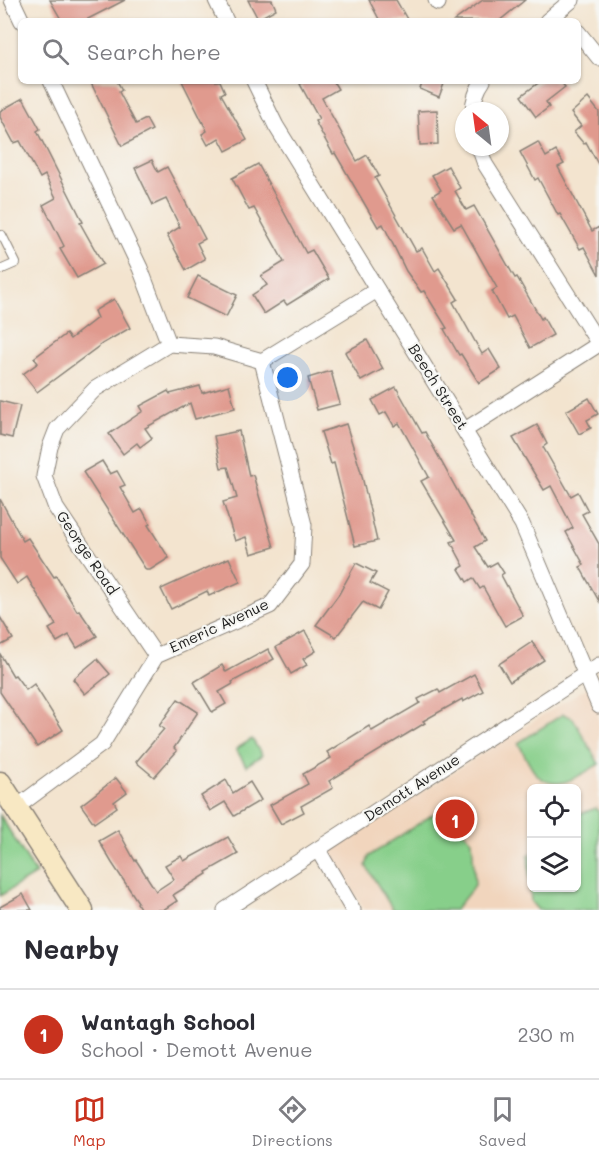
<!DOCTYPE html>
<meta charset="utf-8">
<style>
:root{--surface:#fff;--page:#f2f2f3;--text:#2b2b33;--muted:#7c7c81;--line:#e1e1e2;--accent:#c8321e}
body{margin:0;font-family:Mali,sans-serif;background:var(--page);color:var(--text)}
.controls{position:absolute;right:18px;bottom:18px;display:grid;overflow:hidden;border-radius:9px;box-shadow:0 2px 4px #0004}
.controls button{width:54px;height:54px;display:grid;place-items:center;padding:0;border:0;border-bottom:2px solid var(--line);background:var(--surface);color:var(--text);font:30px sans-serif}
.compass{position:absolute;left:455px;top:102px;width:54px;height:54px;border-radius:50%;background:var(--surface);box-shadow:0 2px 4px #0004;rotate:331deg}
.you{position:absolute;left:288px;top:378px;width:21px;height:21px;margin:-15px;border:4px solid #fff;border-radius:50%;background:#1a73e8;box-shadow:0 0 0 9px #1a73e833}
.badge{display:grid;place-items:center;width:39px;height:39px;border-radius:50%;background:var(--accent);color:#fff;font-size:20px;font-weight:700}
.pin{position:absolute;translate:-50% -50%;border:3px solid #fff;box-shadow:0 2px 6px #0006}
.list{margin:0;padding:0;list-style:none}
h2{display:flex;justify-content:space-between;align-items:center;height:78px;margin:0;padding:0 24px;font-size:26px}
h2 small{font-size:20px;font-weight:400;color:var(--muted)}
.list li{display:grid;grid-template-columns:39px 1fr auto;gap:18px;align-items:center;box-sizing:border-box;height:90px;padding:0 24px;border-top:2px solid var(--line)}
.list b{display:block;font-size:22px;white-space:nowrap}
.list p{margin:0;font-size:20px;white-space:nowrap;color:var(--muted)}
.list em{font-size:20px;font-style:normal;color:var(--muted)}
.icon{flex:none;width:33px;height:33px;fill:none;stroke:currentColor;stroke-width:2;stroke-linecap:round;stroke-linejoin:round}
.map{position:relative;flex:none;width:599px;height:910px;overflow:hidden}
.search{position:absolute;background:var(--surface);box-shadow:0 2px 4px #0004;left:18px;right:18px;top:18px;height:66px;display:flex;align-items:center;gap:15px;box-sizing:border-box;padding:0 21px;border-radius:9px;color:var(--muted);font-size:22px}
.sheet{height:168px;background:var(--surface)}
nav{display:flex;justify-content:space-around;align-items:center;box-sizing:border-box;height:84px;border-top:2px solid var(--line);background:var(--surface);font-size:16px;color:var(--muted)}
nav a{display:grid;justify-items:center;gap:3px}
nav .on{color:var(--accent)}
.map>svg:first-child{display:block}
</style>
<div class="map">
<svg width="599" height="910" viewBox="0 0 599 910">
<rect width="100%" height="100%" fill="#f6f6f2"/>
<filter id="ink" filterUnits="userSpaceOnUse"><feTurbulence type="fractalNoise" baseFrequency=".0167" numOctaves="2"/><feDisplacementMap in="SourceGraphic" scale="12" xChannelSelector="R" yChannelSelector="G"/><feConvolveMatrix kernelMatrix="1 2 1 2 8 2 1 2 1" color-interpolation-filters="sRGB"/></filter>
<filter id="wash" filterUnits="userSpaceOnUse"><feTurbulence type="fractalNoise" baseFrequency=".008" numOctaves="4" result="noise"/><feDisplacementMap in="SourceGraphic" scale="24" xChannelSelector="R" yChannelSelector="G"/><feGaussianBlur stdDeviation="1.35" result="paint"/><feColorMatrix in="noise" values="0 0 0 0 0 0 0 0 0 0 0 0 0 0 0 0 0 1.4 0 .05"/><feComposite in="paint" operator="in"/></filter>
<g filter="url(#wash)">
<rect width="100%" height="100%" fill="#f3e4cf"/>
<path fill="#f1d5bd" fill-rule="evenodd" d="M599 680V910H364L330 850ZM532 788H576V888H532Z"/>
<g fill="#87cf8a" stroke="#527653" stroke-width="1.5">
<path d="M563 714 573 718 599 764C581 775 557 793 538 776 529 768 524 752 518 743Z"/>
<polygon points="252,739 262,755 246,766 236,749"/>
<polygon points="596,808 599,813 599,910 538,910 531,902 528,856 531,853 532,888 576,888 577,815"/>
<polygon points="441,809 472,840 475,885 455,910 393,910 366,866 369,856"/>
<polygon points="0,815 36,874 0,896"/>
</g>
<g id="blocks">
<g fill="#e09a8e">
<polygon points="50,0 125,0 84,21 62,21"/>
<polygon points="248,0 272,0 276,9 258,19"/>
<polygon points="369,0 396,0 408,21 380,21"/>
<polygon points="483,0 525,0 499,21 454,21"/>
<polygon points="90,81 117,81 122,90 119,92 136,124 146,119 152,130 122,146"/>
<polygon points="182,81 220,81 225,92 221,94 247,140 226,151 219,138 208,145 202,134 207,131"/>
<polygon points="306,81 333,81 338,89 322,98 357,161 367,155 379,176 375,178 416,251 422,248 435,271 439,268 458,299 453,302 482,354 489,349 501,369 479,383 461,354 459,355 444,329 447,328 424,291 421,292 406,271 383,224 378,227 335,153 333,154 315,121 319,119 300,84"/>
<polygon points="423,81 445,81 439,97 420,89"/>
<polygon points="541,81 560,81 565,87 546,102 549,107 536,117 521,96"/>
<polygon points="23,98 40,129 37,131 83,222 80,223 103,264 77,278 60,249 64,246 43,205 56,198 45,175 40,178 20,141 14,143 0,117 0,111"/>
<polygon points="588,98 599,112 599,166 586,142 584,144 574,132 581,126 571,113"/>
<polygon points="437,110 438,144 420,145 418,111"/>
<polygon points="538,142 546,157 556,151 564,164 558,167 592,231 599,227 599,275 584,247 580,249 560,214 558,215 538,178 535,180 520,152"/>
<polygon points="152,160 158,172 167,167 205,239 197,243 205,259 186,270 167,235 180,227 166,199 153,205 135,168"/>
<polygon points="258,164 306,253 312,250 329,279 287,305 284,301 264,314 252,295 267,285 261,276 284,262 254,208 249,210 232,178"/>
<polygon points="448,166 460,188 455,191 466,210 474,206 515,278 517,277 541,319 543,317 553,335 530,348 513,316 507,319 492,291 497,288 461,224 454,228 433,195 441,190 432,175"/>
<polygon points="198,276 237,295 226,317 187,298"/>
<polygon points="114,299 130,328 102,344 37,392 23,374 38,363 34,358 66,334 70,339 97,318 94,311"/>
<polygon points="367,340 383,369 361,381 345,352"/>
<polygon points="331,371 340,404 317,410 308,378"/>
<polygon points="229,385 235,408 195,419 190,403 145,428 152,438 140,447 137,443 123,454 109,434 143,411 140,406 168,391 170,394 200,386 202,393"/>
<polygon points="396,387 422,433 425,432 485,541 475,547 488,567 497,562 504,573 501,575 523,616 505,626 483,587 480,589 473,578 467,582 459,569 464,566 451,542 456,540 421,481 429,477 399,423 394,426 386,412 380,415 372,400"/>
<polygon points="589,398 598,414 587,420 591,428 579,434 566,411"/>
<polygon points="0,401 20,406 12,438 0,435"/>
<polygon points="346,424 361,472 377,541 355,546 334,463 331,464 321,432"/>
<polygon points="537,425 547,444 543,447 571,496 578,492 588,511 582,514 599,544 599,601 580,567 584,565 566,532 573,528 551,486 544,490 513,438"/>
<polygon points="239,431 249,476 253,475 274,547 251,554 246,537 235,541 228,518 223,502 237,498 228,467 221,468 214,436"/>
<polygon points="102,461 110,474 117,471 125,485 120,487 135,513 142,509 150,524 148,525 169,558 150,570 146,570 83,472"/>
<polygon points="0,499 23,541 28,538 54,577 56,576 77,611 79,610 97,636 77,648 69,635 57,642 49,629 56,625 27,577 17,584 0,558"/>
<polygon points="229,558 240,582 209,596 207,591 171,609 161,589"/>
<polygon points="356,563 376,573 370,583 388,592 378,610 363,602 336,637 316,625 339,594"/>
<polygon points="0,617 13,639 0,646"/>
<polygon points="305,631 316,651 303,659 307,665 291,674 276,647"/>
<polygon points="532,642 544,660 510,682 499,664"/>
<polygon points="268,649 274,659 232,682 233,684 219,692 226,704 212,712 194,682 222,665 226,672"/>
<polygon points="0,654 13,676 15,675 26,690 34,684 63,730 37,747 0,692"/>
<polygon points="97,659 110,674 85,694 73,679"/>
<polygon points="474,674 483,691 463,702 462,699 423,721 425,723 329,781 333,788 301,806 304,812 281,824 270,805 308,784 303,774 331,758 327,752 369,726 372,731 420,703 418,699 438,689 440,693"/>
<polygon points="178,699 198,712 174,748 177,751 154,777 136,762 164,729 159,726"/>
<polygon points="116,778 127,792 114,802 117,807 94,823 81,805"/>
<polygon points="226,780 233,793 250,782 261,800 234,816 225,802 210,811 201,796"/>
<polygon points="118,830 135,861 136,860 156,891 174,879 165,865 181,856 184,861 228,837 238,854 206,872 207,874 173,895 177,901 163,910 141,910 137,903 138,902 112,863 99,841"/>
<polygon points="23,894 32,910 0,910 0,907"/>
</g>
</g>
</g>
<g filter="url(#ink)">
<use href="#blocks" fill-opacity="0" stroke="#888076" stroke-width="1.5"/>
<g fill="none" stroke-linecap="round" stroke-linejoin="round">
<g stroke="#888076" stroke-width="10">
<polyline id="lane" points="0,236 2,235 16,263 0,270"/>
</g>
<g stroke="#888076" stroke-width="17">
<g id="street">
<polyline points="12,0 22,21"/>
<polyline points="216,0 226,21"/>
<polyline points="436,0 438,3"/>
<polyline points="547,21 572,0"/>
<polyline points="578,32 599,58"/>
<polyline points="51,81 140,268 169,344"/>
<polyline points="254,81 276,126 522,524 599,706"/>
<path d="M473 111C473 101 477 89 483 81"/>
<polyline points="479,147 485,164 599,344"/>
<polyline points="262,361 377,290"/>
<polyline points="465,430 599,344"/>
<polyline points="156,656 56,508 44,476 50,447 57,429 95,389 169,344 214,347 262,361"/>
<polyline points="17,807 102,744 156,656 270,606 302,564 304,525 262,361"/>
<polyline points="318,850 353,910"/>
<polyline points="225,910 599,665"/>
</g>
</g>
<g stroke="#888076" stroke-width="25">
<polyline id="secondary" points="0,783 82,910"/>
</g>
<use href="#lane" stroke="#fff" stroke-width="8"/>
<use href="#street" stroke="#fff" stroke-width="15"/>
<use href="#secondary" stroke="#f8e8c3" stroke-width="22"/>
</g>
</g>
<g text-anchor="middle" stroke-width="4.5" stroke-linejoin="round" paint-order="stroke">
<g font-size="15" fill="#1c1c1c" stroke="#f6f6f2">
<text transform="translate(438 387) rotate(58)" y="5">Beech Street</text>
<text transform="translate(87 553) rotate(56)" y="5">George Road</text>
<text transform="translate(219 626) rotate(-25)" y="5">Emeric Avenue</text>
<text transform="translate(412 788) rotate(-33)" y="5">Demott Avenue</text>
</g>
</g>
</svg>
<div class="controls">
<button><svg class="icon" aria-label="locate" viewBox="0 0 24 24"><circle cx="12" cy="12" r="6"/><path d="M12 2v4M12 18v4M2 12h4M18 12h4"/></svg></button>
<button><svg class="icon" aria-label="layers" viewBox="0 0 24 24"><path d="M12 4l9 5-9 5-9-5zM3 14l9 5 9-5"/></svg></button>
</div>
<svg class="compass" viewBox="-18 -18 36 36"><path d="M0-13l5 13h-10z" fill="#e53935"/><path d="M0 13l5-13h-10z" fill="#7c7c81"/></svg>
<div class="you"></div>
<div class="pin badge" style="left:455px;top:819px">1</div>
<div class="search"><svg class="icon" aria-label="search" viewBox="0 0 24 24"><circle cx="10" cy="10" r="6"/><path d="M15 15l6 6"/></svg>Search here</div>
</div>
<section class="sheet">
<h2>Nearby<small></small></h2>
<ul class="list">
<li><span class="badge">1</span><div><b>Wantagh School</b><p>School · Demott Avenue</p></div><em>230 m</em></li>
</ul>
</section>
<nav>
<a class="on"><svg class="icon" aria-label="map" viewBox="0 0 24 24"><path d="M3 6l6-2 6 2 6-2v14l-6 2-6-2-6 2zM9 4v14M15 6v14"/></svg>Map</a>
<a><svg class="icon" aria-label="directions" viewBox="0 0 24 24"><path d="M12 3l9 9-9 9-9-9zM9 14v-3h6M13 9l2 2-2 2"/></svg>Directions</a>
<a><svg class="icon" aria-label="saved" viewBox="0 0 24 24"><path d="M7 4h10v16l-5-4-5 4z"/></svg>Saved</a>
</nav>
